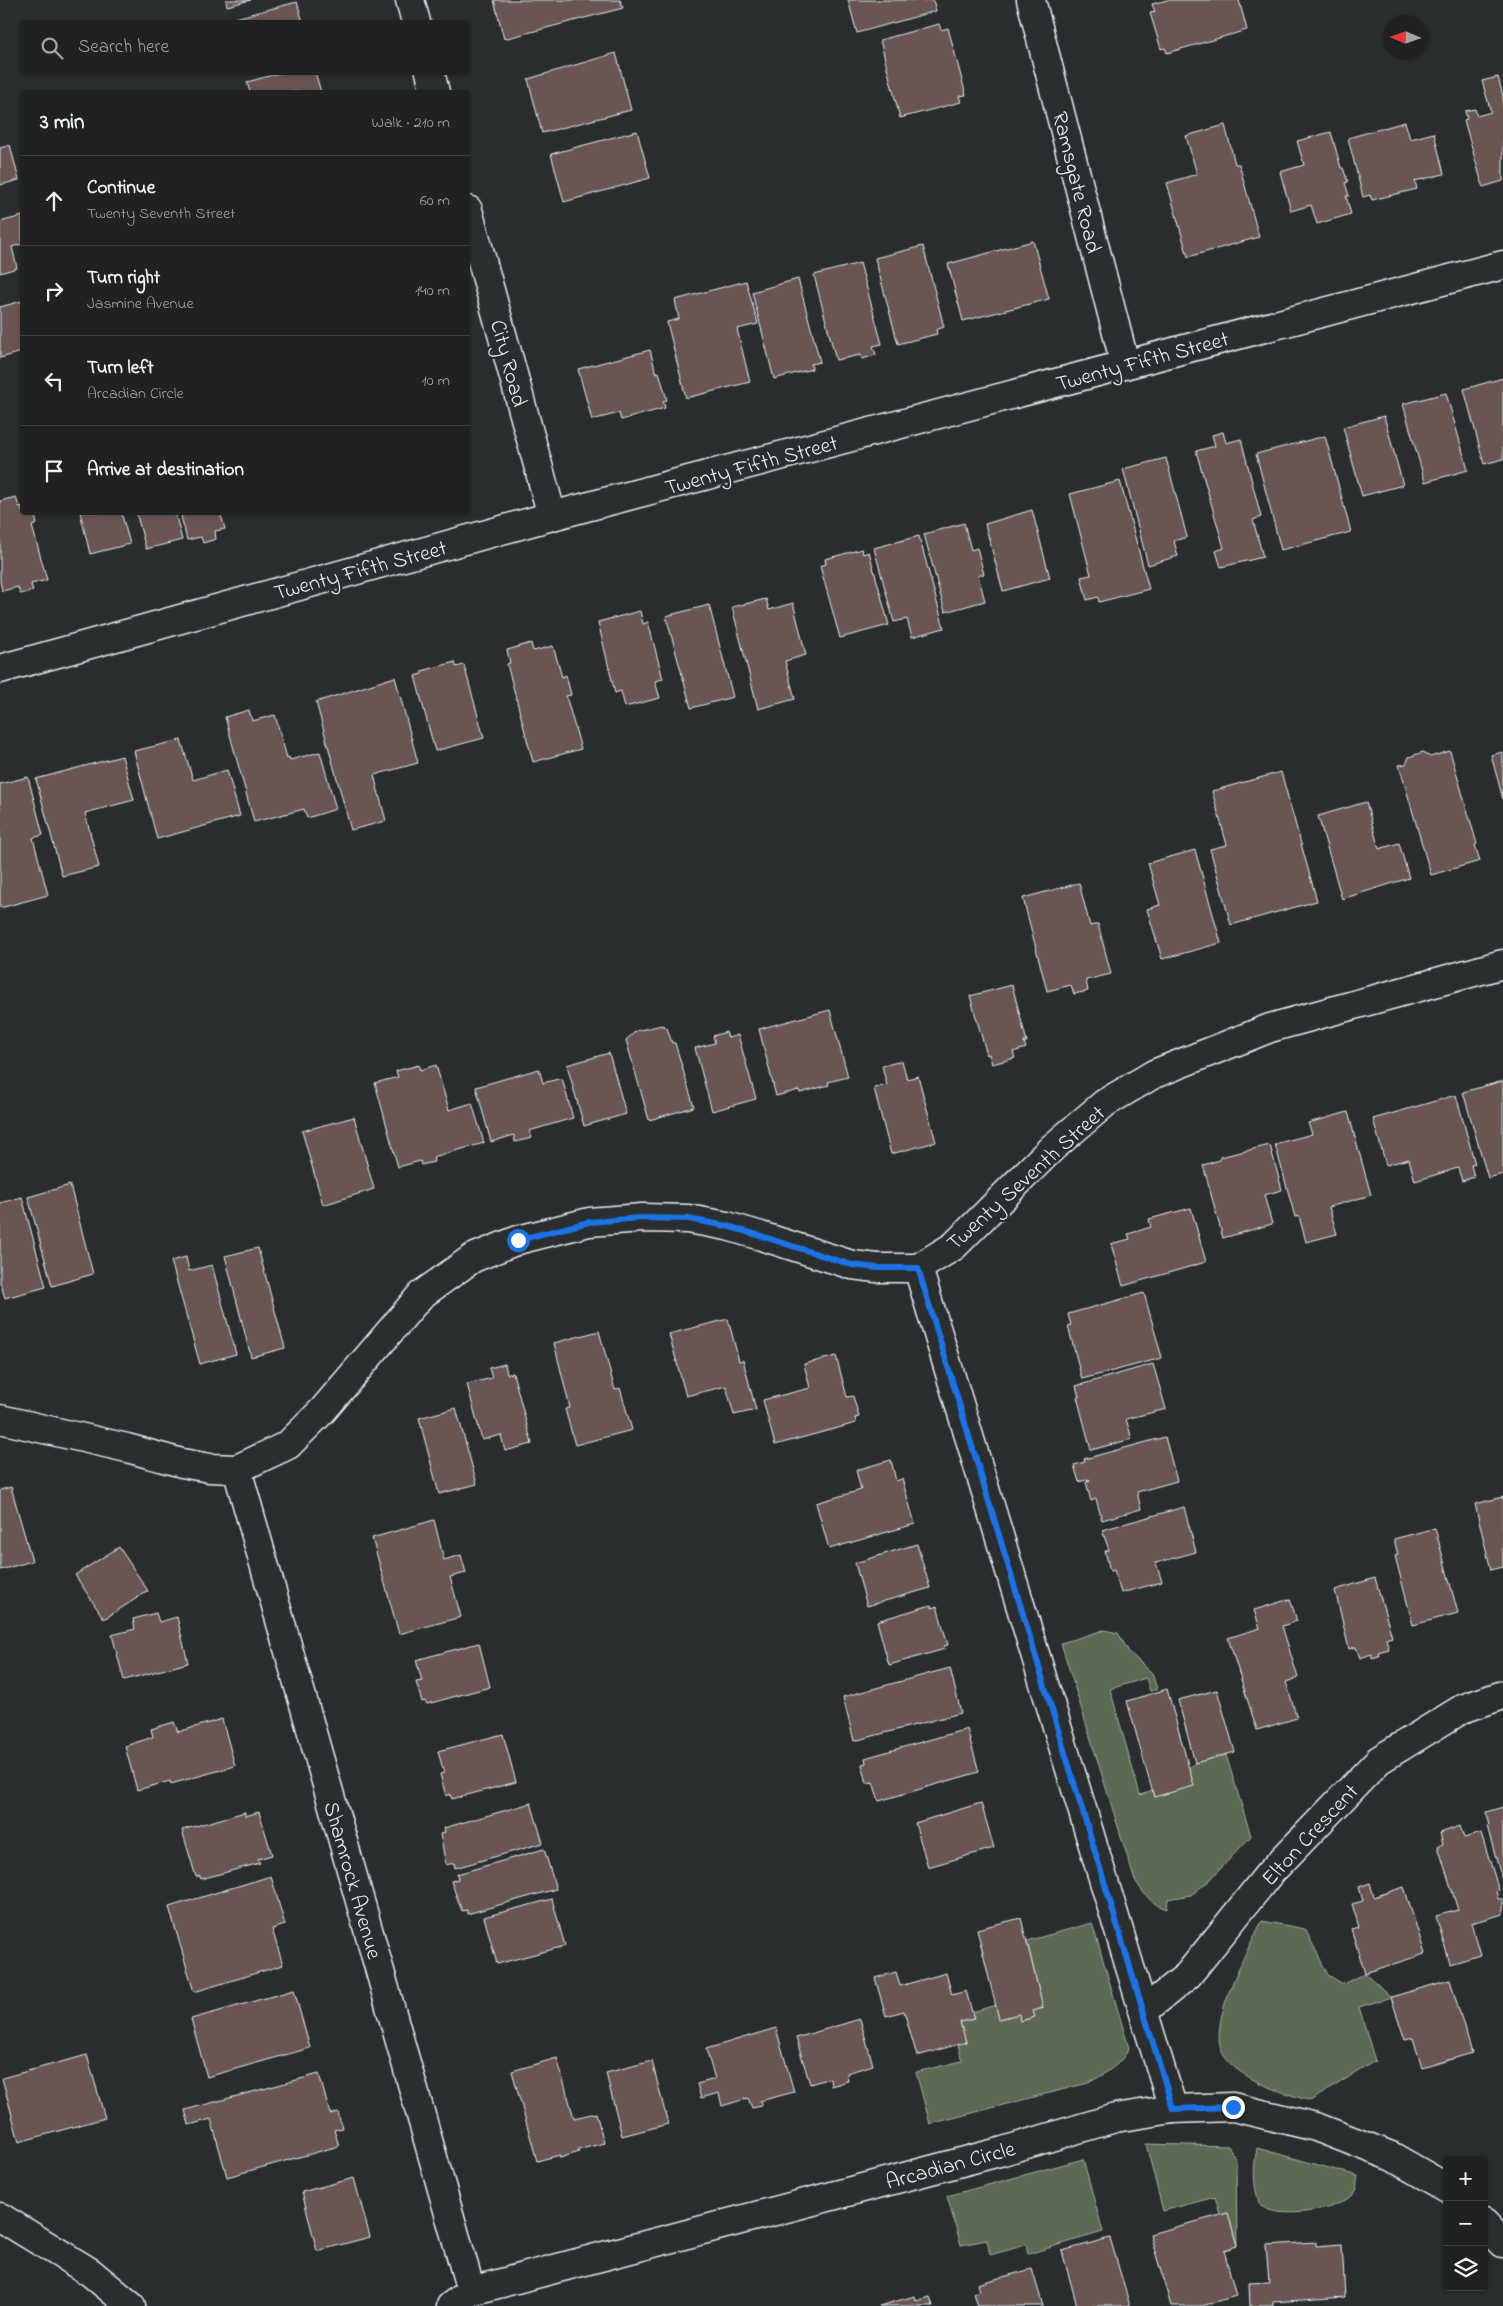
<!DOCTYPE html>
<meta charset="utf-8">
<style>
:root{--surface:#202222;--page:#2d2f2f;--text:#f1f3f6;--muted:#a2a4a5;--line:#3d3f40}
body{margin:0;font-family:"Indie Flower",sans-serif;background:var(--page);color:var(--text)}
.controls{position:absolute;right:15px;bottom:15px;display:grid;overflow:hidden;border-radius:5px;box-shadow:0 1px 4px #0004}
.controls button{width:45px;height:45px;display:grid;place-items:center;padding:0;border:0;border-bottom:1px solid var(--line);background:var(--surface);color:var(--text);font:25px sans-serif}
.compass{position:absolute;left:1383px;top:15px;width:45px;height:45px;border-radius:50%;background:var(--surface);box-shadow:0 1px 4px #0004;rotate:272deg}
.stop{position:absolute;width:15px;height:15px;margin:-11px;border:4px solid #1a73e8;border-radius:50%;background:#fff}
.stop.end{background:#1a73e8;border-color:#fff;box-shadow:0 1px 5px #0008}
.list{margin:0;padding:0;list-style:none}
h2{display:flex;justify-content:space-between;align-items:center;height:65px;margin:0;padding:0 20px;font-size:21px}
h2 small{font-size:16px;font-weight:400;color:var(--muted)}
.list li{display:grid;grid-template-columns:32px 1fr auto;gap:15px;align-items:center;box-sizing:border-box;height:90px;padding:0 20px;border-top:1px solid var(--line)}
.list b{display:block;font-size:19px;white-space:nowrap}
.list p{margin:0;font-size:16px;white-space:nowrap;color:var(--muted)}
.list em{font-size:16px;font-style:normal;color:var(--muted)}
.icon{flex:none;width:28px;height:28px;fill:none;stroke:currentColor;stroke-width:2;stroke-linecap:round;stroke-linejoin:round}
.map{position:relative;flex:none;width:1503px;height:2306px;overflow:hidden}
.search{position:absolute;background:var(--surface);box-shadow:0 1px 4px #0004;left:20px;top:20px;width:450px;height:55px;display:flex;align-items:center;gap:12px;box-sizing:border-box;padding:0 18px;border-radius:5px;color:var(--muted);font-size:19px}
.panel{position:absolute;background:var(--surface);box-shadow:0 1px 4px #0004;left:20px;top:90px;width:450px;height:425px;border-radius:5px}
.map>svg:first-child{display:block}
</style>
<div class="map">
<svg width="1503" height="2306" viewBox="0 0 1503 2306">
<rect width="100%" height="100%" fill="#2a2d2e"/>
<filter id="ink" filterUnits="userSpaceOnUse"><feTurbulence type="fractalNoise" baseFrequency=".02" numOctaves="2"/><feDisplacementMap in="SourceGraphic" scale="10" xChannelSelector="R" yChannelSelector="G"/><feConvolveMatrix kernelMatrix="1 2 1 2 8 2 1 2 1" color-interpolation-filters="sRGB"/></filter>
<g filter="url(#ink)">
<g fill="#5c6b53" stroke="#a2aea6">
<path d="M1104 1630 1118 1633 1129 1652 1152 1673 1157 1689 1150 1691 1146 1678 1110 1689 1140 1795 1153 1791 1154 1797 1195 1763 1226 1755 1251 1836 1210 1880 1191 1895 1168 1899 1167 1909C1150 1904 1143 1893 1134 1878L1061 1643Z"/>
<path d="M1262 1921 1305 1929 1328 1975 1343 1984 1365 1973 1391 1997 1359 2007 1375 2061 1310 2101C1282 2092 1239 2080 1223 2054 1206 2025 1248 1949 1262 1921Z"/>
<path d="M1092 1923 1129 2048C1121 2065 1105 2074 1088 2083L930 2124 916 2072 962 2061 958 2044 966 2042 960 2022 974 2019 972 2012 996 2005 1000 2019 1019 2014 1021 2021 1034 2017 1033 2011 1043 2008 1027 1941Z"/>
<polygon points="1146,2144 1228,2146 1236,2160 1237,2245 1228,2213 1220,2215 1215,2197 1163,2211"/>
<path d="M1257 2148 1358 2176C1357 2180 1357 2187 1355 2191 1343 2211 1289 2217 1269 2210 1266 2208 1262 2205 1259 2203 1253 2182 1253 2170 1257 2148Z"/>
<polygon points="1083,2159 1103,2232 1028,2254 1026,2245 990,2255 987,2240 961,2245 947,2196"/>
</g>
<g fill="#695753" stroke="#e8f1f8">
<polygon points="226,0 251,0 227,6"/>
<polygon points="494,0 620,0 623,8 504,39"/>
<polygon points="848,0 933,0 936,11 857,33"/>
<polygon points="1167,0 1239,0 1247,30 1167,53 1165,48 1161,49 1150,13 1155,12 1152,4"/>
<polygon points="297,2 303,22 224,21"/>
<polygon points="939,24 941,30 948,28 966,95 959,96 961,102 900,118 880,40"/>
<polygon points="616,53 631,110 542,133 528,79"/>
<polygon points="284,72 315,72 321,92 250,92 247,82"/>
<polygon points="1498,77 1503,96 1503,181 1483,187 1464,120 1467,119 1465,111 1475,109 1477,116 1491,112 1482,81"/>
<polygon points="1405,122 1410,139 1434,133 1444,174 1415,181 1417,189 1372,200 1370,195 1363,197 1348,138"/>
<polygon points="1225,125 1235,164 1239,164 1259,237 1188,257 1167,183 1197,174 1186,136"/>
<polygon points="637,131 650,178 564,202 551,154"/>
<polygon points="1331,132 1341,168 1343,168 1348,182 1345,183 1349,196 1346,196 1351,214 1317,224 1311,205 1291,211 1280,172 1304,165 1297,141"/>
<polygon points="10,145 19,180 0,185 0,148"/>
<polygon points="22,216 22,244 12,247 17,268 0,273 0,222"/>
<polygon points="1033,241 1049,299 963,321 948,264"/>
<polygon points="923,246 944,327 936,330 937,334 898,344 875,258"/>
<polygon points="860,263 882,344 873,346 876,355 862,359 861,355 836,360 814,275"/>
<polygon points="798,279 820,362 811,364 812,369 774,379 752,292"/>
<polygon points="746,281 758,324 737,329 750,382 686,398 667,322 679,319 675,300"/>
<polygon points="22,301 22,352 0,358 0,307"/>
<polygon points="650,350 656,373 659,372 667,400 663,401 665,408 621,420 619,413 592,420 578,369"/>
<polygon points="1503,378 1503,459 1484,464 1464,389"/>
<polygon points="1446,393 1468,470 1425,482 1403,404"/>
<polygon points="1384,416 1403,485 1362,496 1343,427"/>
<polygon points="1223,432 1226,443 1241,439 1261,517 1253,520 1263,557 1221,567 1216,551 1224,548 1196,451 1215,446 1212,435"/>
<polygon points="1325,436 1351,532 1281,550 1256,454"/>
<polygon points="1166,458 1187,537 1174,541 1178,556 1148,565 1123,469"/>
<polygon points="1120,481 1149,589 1099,602 1098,597 1087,600 1081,577 1091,575 1070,494"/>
<polygon points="16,497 19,507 22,506 22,512 34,512 37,524 32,526 47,580 31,584 33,591 20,594 18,587 2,591 0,581 0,501"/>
<polygon points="1032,510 1050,578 1003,591 985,524"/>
<polygon points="80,512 121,512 130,544 90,554"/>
<polygon points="136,512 175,512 182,540 146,549"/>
<polygon points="180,512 220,512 225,529 215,531 216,539 203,543 201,537 187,540"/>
<polygon points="964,523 971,550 977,548 984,574 978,575 985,601 945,612 924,534"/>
<polygon points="919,536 944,628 912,637 907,619 894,622 874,548"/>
<polygon points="862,549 863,554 869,552 889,625 840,638 820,566 826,564 825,559"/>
<polygon points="766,599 769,610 793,603 806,655 785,661 795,699 758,709 732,607"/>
<polygon points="709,605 733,697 691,708 666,616"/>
<polygon points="640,611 643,624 648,622 663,679 655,681 660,698 625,707 621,691 615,693 598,622"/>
<polygon points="531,643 533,651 553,646 562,677 566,675 571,695 566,696 581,749 533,762 507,664 510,663 507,650"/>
<polygon points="455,662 456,667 464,665 484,738 435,751 415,676 422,674 422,671"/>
<polygon points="395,677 418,763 374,775 386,821 351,830 316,702"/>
<polygon points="249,710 252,721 275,715 287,758 289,757 290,760 320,752 336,809 307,818 304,809 254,822 225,717"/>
<polygon points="181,740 193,780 227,770 240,816 157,839 134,751"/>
<polygon points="1450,751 1477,844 1475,845 1480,861 1431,875 1399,765 1406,764 1409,757 1423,752 1430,757"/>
<polygon points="1503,752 1503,799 1491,755"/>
<polygon points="122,756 134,800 85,813 99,867 62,876 36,779"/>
<polygon points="1281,772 1317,901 1231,925 1210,849 1227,845 1212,791"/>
<polygon points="28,777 43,835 33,838 48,895 0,908 0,784"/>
<polygon points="1366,802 1379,849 1399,843 1409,878 1342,899 1318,816"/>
<polygon points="1195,850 1221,943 1162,959 1147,909 1160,905 1148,863"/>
<polygon points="1079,883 1090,926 1098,924 1111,974 1086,980 1088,991 1074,994 1071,985 1047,991 1023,898"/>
<polygon points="1012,985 1027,1042 1024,1042 1026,1048 1013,1052 1015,1058 992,1064 989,1054 987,1055 970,996"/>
<polygon points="830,1010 848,1077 828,1082 829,1085 800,1093 799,1090 776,1096 759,1029"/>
<polygon points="662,1025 667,1028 672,1043 675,1043 694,1107 649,1120 626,1040 636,1031"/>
<polygon points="726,1032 728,1038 738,1035 756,1099 712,1111 695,1048 715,1043 713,1036"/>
<polygon points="609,1053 626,1114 584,1126 567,1065"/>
<polygon points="902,1061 907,1079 918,1076 936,1142 891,1154 874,1088 887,1085 882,1066"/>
<polygon points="419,1065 420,1070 436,1065 449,1110 472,1103 484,1143 433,1157 434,1162 421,1165 420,1161 398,1167 375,1083 398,1077 396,1071"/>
<polygon points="539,1069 543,1083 562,1078 573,1118 529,1131 532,1138 515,1142 514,1135 491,1142 476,1087"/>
<polygon points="1503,1081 1503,1174 1488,1178 1463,1092"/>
<polygon points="1456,1095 1475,1164 1471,1165 1474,1177 1462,1181 1458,1168 1415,1181 1409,1159 1386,1165 1373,1119"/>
<polygon points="1348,1112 1371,1195 1329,1207 1337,1234 1306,1242 1299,1216 1295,1217 1275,1144 1312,1134 1308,1123"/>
<polygon points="354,1117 374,1189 323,1205 302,1131"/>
<polygon points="1270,1145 1282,1190 1264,1195 1272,1224 1223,1238 1203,1165 1220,1160 1220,1157"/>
<polygon points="70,1185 93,1274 52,1286 28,1197"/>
<polygon points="22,1197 46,1287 5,1298 0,1282 0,1203"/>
<polygon points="1191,1208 1206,1262 1123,1286 1111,1244 1130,1239 1128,1234 1151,1227 1149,1219"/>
<polygon points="258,1248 285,1348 251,1357 225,1256"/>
<polygon points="186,1257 189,1271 212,1265 236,1354 200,1364 171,1261"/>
<polygon points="1144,1293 1162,1358 1082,1379 1068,1326 1071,1325 1068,1314"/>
<polygon points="728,1319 739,1361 743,1360 756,1410 734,1415 726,1386 686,1396 669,1334"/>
<polygon points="599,1331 615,1390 620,1388 632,1430 575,1445 565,1409 570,1408 554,1343"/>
<polygon points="836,1356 847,1397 853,1396 859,1417 855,1418 856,1423 775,1445 763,1400 810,1388 804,1364"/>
<polygon points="505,1364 507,1374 513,1373 532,1444 505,1451 501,1435 482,1440 467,1384 492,1378 489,1368"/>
<polygon points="1153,1364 1166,1409 1126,1419 1132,1439 1091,1450 1077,1397 1079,1397 1076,1386"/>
<polygon points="456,1408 477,1484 439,1494 419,1418"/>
<polygon points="1165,1437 1177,1481 1137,1492 1141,1509 1102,1520 1096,1499 1091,1501 1086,1482 1090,1481 1089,1479 1079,1482 1074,1465 1085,1462 1084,1459"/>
<polygon points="891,1460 896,1481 902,1479 915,1524 829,1549 816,1503 861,1490 856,1470"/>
<polygon points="11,1487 32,1561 0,1570 0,1490"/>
<polygon points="1503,1497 1503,1567 1491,1570 1475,1504"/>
<polygon points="1184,1507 1196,1552 1156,1563 1162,1582 1121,1593 1114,1570 1110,1571 1105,1551 1109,1550 1102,1530"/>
<polygon points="434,1520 444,1560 461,1555 466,1573 450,1577 461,1617 399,1634 372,1538"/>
<polygon points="1435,1528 1458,1613 1413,1625 1395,1556 1398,1555 1394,1539"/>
<polygon points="917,1544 930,1588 867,1606 855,1563"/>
<polygon points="119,1547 148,1591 104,1619 75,1575"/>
<polygon points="1375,1578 1392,1637 1386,1639 1389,1649 1378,1652 1379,1656 1372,1658 1372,1654 1360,1658 1356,1647 1349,1649 1335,1590"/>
<polygon points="1290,1599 1297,1621 1282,1626 1298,1678 1286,1682 1297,1718 1257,1730 1228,1638 1260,1628 1254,1610"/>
<polygon points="931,1605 932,1608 937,1606 948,1645 944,1646 945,1649 889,1665 877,1621"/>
<polygon points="156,1613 159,1622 177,1617 188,1663 124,1680 112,1635 135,1629 133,1619"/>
<polygon points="479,1643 490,1687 427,1704 425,1701 422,1702 416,1682 422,1681 416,1660"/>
<polygon points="950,1668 961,1713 854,1741 843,1697"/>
<polygon points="1167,1689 1194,1786 1154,1797 1127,1701"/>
<polygon points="1217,1690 1235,1752 1195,1763 1178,1700"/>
<polygon points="222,1719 235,1766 171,1784 170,1781 137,1790 125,1746 153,1737 151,1729 174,1722 178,1732"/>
<polygon points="967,1729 979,1772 879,1801 873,1782 867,1783 862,1764 866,1763 865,1758"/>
<polygon points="503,1734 516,1782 452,1799 450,1794 446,1796 440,1774 444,1773 438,1751"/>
<polygon points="531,1803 543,1843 455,1868 454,1863 446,1865 440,1834 445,1832 444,1828"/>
<polygon points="981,1803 994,1848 928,1867 915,1823"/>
<polygon points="1503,1807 1503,1883 1487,1826 1490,1825 1486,1812"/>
<polygon points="245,1812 245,1816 259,1812 272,1855 258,1859 260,1863 201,1879 200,1876 196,1877 182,1830"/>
<polygon points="1460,1826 1464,1838 1481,1833 1499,1890 1496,1891 1498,1899 1503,1899 1503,1914 1471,1923 1480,1955 1450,1964 1436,1916 1458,1910 1438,1846 1443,1844 1440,1833"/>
<polygon points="544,1849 556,1889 467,1914 467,1910 462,1911 451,1881 458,1879 457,1874"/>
<polygon points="271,1876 285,1925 272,1929 283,1965 194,1992 169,1907"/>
<polygon points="1370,1883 1374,1897 1404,1887 1425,1954 1365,1973 1351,1929 1359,1927 1352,1904 1363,1901 1359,1887"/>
<polygon points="552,1899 565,1946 497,1964 484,1917"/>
<polygon points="1021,1918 1043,2008 1033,2011 1035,2017 1020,2021 1019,2014 999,2019 977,1929"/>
<polygon points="896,1972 900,1986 946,1973 952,1995 966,1991 974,2019 960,2022 966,2042 917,2056 904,2011 886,2016 875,1978"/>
<polygon points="1450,1980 1472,2053 1422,2068 1413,2038 1405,2040 1391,1997"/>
<polygon points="294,1990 310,2048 207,2077 191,2019"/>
<polygon points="860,2019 873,2065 847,2073 848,2081 831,2086 830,2078 810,2084 796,2038"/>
<polygon points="776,2028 794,2092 760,2101 762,2106 752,2108 748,2098 722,2106 719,2093 701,2098 697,2084 715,2079 706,2049"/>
<polygon points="87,2055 105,2118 19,2142 2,2078"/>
<polygon points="557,2058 574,2118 596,2113 604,2143 578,2150 579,2152 560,2158 560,2155 537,2161 512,2071"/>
<polygon points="652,2061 668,2124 622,2136 606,2073"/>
<polygon points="319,2074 330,2114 338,2112 342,2128 334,2130 339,2146 227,2177 211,2119 189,2125 185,2110"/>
<polygon points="354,2178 370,2237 317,2251 302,2192"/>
<polygon points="1228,2213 1237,2246 1224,2250 1236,2296 1202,2306 1171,2306 1150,2234"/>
<polygon points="1110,2238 1130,2306 1077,2306 1062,2251"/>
<polygon points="1316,2242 1316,2246 1342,2244 1345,2297 1273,2302 1273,2306 1250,2306 1249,2283 1269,2282 1266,2245"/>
<polygon points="1032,2269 1043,2306 977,2306 973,2293 979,2291 977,2284"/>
<polygon points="915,2296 916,2301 930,2297 933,2306 879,2306"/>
</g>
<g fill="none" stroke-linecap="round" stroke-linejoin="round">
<g stroke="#e8f1f8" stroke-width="31">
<g id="minor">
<polyline points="410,0 416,22"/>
<polyline points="1031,0 1125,364"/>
<polyline points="430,72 435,92"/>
<polyline points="468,210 552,516"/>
<polyline points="0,669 552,516 1503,265"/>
<polyline points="918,1268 1173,2109"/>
<polyline points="0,1419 127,1448 182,1463 209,1468 237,1469 288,1445 323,1410 421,1295 473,1258 518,1240 589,1222 642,1218 688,1219 727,1226 761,1236 852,1265 877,1268 918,1268 954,1246 1052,1148 1105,1103 1154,1074 1270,1028 1503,964"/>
<polyline points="237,1469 471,2291"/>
<polyline points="1144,2011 1188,1975 1269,1874 1379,1760 1462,1709 1503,1695"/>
<polyline points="0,2217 90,2272 131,2306"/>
<polyline points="1484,2223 1503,2243"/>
<polyline points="451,2306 471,2291 1003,2151 1115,2118 1173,2109 1233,2107 1316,2127 1391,2156 1447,2188"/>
</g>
</g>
<use href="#minor" stroke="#2a2d2e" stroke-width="28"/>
</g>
</g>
<g fill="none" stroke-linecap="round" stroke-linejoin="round" filter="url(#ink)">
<polyline stroke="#1a73e8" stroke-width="6" points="518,1240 589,1222 642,1218 688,1219 727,1226 761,1236 852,1265 877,1268 918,1268 1173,2109 1233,2107"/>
</g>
<g text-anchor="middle" stroke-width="4.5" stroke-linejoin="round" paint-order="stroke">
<g font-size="22" fill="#e8f1f8" stroke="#2a2d2e">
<text transform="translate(1078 182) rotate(76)" y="8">Ramsgate Road</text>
<text transform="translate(1142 360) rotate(-15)" y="8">Twenty Fifth Street</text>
<text transform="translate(510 363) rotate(75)" y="8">City Road</text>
<text transform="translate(751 464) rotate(-15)" y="8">Twenty Fifth Street</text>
<text transform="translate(360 569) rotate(-15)" y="8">Twenty Fifth Street</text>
<text transform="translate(1025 1177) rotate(-42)" y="8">Twenty Seventh Street</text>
<text transform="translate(1309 1834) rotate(-47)" y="8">Elton Crescent</text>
<text transform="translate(354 1880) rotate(74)" y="8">Shamrock Avenue</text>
<text transform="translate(950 2164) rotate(-15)" y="8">Arcadian Circle</text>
</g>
</g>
</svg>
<div class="controls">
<button>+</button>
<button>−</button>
<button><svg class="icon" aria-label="layers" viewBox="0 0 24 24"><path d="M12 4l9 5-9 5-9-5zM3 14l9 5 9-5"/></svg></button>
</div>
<svg class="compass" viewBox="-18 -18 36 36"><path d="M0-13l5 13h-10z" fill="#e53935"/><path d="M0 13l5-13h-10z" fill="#a2a4a5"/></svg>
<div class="stop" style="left:518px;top:1240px"></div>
<div class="stop end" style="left:1233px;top:2107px"></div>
<div class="search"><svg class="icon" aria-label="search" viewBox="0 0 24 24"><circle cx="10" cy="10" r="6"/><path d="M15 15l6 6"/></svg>Search here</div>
<section class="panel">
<h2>3 min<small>Walk · 210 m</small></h2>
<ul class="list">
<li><svg class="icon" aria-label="ahead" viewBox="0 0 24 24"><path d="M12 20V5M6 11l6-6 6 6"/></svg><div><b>Continue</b><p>Twenty Seventh Street</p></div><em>60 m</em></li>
<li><svg class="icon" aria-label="right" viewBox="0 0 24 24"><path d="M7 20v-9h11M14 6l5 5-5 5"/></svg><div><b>Turn right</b><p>Jasmine Avenue</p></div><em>140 m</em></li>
<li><svg class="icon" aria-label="left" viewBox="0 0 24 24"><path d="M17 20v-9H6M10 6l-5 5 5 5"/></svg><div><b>Turn left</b><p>Arcadian Circle</p></div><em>10 m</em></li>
<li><svg class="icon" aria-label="arrive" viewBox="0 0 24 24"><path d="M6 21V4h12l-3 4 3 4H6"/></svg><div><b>Arrive at destination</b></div></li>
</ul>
</section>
</div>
